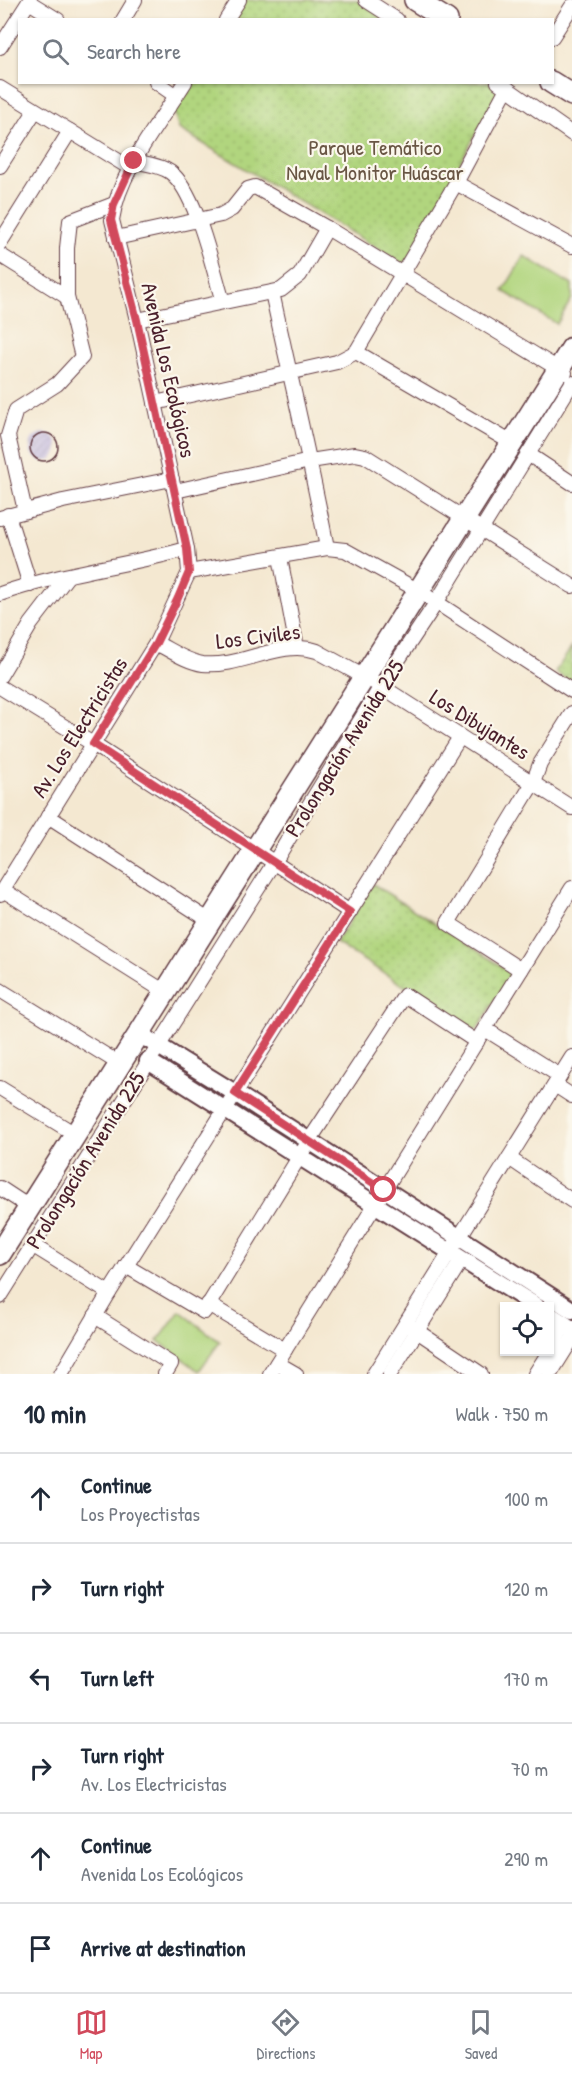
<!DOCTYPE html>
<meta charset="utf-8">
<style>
:root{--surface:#fff;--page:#f2f2f3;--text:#1f2937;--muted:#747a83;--line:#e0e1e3;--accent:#d1495b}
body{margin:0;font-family:"Patrick Hand",sans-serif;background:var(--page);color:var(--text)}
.controls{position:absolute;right:18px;bottom:18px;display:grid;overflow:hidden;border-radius:0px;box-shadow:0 2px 4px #0004}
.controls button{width:54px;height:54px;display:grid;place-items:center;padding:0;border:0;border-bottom:2px solid var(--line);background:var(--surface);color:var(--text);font:30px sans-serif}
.stop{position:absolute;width:18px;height:18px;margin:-14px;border:4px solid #d1495b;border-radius:50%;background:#fff}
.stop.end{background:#d1495b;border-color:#fff;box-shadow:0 2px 6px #0008}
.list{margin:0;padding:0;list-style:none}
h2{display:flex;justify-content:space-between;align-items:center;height:78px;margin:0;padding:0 24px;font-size:26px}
h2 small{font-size:20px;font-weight:400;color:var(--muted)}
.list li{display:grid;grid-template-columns:39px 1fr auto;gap:18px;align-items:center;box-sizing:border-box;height:90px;padding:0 24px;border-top:2px solid var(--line)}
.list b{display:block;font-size:22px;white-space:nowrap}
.list p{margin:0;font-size:20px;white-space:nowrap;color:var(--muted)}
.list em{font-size:20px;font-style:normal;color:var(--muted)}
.icon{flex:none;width:33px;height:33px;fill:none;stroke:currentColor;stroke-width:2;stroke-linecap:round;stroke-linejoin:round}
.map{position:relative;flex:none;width:572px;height:1374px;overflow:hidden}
.search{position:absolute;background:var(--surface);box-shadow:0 2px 4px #0004;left:18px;right:18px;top:18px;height:66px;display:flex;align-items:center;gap:15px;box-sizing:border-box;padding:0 21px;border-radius:0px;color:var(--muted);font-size:22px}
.sheet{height:618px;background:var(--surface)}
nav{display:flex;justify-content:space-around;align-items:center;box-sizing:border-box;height:84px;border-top:2px solid var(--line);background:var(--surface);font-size:16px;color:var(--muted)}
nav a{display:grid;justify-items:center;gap:3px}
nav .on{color:var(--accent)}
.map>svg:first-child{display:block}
</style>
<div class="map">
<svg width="572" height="1374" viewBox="0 0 572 1374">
<defs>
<pattern id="green-dots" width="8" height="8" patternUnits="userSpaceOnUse" patternTransform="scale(1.5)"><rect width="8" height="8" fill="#b1d57e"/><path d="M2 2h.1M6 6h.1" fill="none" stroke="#9ab66d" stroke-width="1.8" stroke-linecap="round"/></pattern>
<pattern id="building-hatch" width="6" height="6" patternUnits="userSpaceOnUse" patternTransform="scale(1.5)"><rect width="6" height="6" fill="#b9afdc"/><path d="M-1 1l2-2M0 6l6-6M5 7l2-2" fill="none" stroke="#988eb3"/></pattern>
</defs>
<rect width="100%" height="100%" fill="#fbf7ec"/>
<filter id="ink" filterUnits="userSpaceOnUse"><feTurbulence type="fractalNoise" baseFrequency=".0167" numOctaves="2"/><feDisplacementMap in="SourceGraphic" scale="12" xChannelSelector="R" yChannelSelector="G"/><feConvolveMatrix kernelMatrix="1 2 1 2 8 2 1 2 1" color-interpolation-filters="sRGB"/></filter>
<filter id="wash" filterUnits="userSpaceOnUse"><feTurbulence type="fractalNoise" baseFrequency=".008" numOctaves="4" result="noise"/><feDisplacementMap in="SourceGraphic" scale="24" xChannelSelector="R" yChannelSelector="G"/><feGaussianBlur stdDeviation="1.35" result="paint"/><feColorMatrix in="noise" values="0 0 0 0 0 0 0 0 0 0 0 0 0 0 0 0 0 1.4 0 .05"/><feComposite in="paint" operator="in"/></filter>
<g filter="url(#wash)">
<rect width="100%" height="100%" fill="#f4e8d1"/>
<g fill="url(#green-dots)" stroke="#7e7a54" stroke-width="1.5">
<polygon points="243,0 356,0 388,19 231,20"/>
<polygon points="489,82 499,91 405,265 179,129 174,112 192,83"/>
<polygon points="572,647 572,683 555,672"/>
<polygon points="373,884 512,973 476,1031 336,943"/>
</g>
<g fill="#b1d57e" stroke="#7e7a54" stroke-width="1.5">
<polygon points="524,256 572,285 572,298 557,324 503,291"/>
<polygon points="180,1311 220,1342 199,1371 158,1341"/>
</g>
<g id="blocks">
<circle fill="url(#building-hatch)" cx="44" cy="447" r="14"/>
</g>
</g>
<g filter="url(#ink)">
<use href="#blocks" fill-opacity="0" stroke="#643d44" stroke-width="1.5"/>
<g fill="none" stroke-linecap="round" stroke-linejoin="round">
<g stroke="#643d44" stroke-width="16">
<g id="minor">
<polyline points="366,0 397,20"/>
<polyline points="29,2 58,20"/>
<polyline points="123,20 135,0"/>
<polyline points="226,20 239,0"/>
<polyline points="552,37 572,6"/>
<polyline points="0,47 30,0"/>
<polyline points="156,82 176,96"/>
<polyline points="498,82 572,134"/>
<polyline points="0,88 130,168"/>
<path d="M134 161C146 164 160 165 170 172 197 192 213 270 223 302"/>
<polyline points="0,166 35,111"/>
<polyline points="456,183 572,246"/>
<polyline points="116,238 221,215 232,209 248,189 255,187 327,228 565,373"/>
<polyline points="0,243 70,131"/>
<polyline points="0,255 67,297"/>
<path d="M272 292C290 377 311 462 327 548"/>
<polyline points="137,320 281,290 300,275 327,228"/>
<polyline points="356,352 512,443"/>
<polyline points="155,403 337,362 356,352 456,183 507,88"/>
<polyline points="528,454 572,483"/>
<polyline points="175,491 310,461 355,454 365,456 572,586"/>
<polyline points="25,511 8,436 16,410 57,384 82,357 67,297 67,248 70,221 114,204"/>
<polyline points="8,515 30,585"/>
<polyline points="0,518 63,501 172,479"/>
<polyline points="280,557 297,648"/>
<polyline points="189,572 327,548 345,550 419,591 572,691"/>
<path d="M0 594C60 573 125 566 187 549"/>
<path d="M156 643C170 650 187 662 203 664 242 668 279 639 317 651L381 686 572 808"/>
<polyline points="0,676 31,624 67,577"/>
<polyline points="0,687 93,744 350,912"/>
<polyline points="48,816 210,921"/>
<polyline points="3,890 165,992"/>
<path d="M0 894 156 643 189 572 187 549 137 320 112 220C119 171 159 124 185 82"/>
<polyline points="521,970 448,923 533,783 540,764 572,713"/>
<polyline points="0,990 120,1064"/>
<polyline points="485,1029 560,1076"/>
<polyline points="555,1085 572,1096"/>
<polyline points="0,1088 75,1134"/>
<polyline points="509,1158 572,1201"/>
<polyline points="0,1188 29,1207"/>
<polyline points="32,1245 109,1293"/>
<polyline points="126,1266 204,1312 309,1141 405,995 477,1042"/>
<polyline points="0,1297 274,863 381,686 436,603 572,383"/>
<polyline points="208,1304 285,1350"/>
<polyline points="95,1316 171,1364 165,1374"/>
<polyline points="411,1327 481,1374"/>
<polyline points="550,1350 565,1324"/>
<polyline points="277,1363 296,1374"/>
<polyline points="61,1374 109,1293 460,737"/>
<polyline points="270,1374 572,888"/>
<polyline points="374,1374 572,1057"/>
<polyline points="390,1374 461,1261"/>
<polyline points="535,1374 549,1352"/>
<polyline points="550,1374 572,1339"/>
</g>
</g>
<g stroke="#643d44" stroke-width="20">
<g id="tertiary">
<polyline points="139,1034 235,1093 572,1310"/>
<polyline points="148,1061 536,1306"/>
<polyline points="550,1315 572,1329"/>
</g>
</g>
<g stroke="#643d44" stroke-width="24">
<g id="primary">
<polyline points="415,0 447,20"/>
<polyline points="551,82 572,95"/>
<polyline points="0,1254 572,348"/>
</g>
</g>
<use href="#minor" stroke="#fff" stroke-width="14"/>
<use href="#tertiary" stroke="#fff" stroke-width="16"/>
<use href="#primary" stroke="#fff" stroke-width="21"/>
</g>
</g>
<g fill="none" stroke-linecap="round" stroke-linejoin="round" filter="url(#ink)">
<polyline stroke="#d1495b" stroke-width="8" points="134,161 114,204 111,220 137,320 187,549 189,572 178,598 156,643 93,744 350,912 235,1093 384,1190"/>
</g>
<g text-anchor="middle" stroke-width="4.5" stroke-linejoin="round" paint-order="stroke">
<g font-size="22" fill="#695644" stroke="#fbf7ec">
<text x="375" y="155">Parque Temático<tspan x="375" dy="25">Naval Monitor Huáscar</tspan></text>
</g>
<g font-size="22" fill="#4a1f2b" stroke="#fbf7ec">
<text transform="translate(169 370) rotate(77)" y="8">Avenida Los Ecológicos</text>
<text transform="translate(258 636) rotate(-7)" y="8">Los Civiles</text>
<text transform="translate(480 724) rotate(32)" y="8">Los Dibujantes</text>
<text transform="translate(79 727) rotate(-58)" y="8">Av. Los Electricistas</text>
<text transform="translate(344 748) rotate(-58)" y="8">Prolongación Avenida 225</text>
<text transform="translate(85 1160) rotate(-58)" y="8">Prolongación Avenida 225</text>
</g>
</g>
</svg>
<div class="controls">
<button><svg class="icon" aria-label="locate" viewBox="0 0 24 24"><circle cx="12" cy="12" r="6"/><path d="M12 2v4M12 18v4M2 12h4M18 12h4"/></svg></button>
</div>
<div class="stop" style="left:384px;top:1190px"></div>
<div class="stop end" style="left:134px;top:161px"></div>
<div class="search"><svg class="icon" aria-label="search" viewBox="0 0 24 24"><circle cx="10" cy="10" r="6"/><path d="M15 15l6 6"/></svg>Search here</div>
</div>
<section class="sheet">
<h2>10 min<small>Walk · 750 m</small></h2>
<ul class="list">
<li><svg class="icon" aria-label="ahead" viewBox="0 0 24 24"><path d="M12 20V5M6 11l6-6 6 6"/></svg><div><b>Continue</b><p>Los Proyectistas</p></div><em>100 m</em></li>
<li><svg class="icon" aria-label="right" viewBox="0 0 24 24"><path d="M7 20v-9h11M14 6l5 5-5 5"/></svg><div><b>Turn right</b></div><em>120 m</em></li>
<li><svg class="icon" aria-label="left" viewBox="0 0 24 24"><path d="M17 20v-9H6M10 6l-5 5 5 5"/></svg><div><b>Turn left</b></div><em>170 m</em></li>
<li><svg class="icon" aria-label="right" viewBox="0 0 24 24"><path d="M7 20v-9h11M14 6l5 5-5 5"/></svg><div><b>Turn right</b><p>Av. Los Electricistas</p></div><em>70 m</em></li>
<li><svg class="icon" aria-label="ahead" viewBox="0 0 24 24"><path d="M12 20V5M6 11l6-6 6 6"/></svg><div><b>Continue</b><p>Avenida Los Ecológicos</p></div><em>290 m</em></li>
<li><svg class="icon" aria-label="arrive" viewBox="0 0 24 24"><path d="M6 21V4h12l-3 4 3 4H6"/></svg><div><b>Arrive at destination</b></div></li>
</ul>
</section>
<nav>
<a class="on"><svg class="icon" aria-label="map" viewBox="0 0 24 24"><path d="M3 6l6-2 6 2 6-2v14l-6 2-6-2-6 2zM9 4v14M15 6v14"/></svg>Map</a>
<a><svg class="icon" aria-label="directions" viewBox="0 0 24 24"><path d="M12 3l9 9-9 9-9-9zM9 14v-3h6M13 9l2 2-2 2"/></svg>Directions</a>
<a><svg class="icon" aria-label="saved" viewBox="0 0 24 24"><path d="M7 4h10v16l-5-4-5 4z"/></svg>Saved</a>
</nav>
